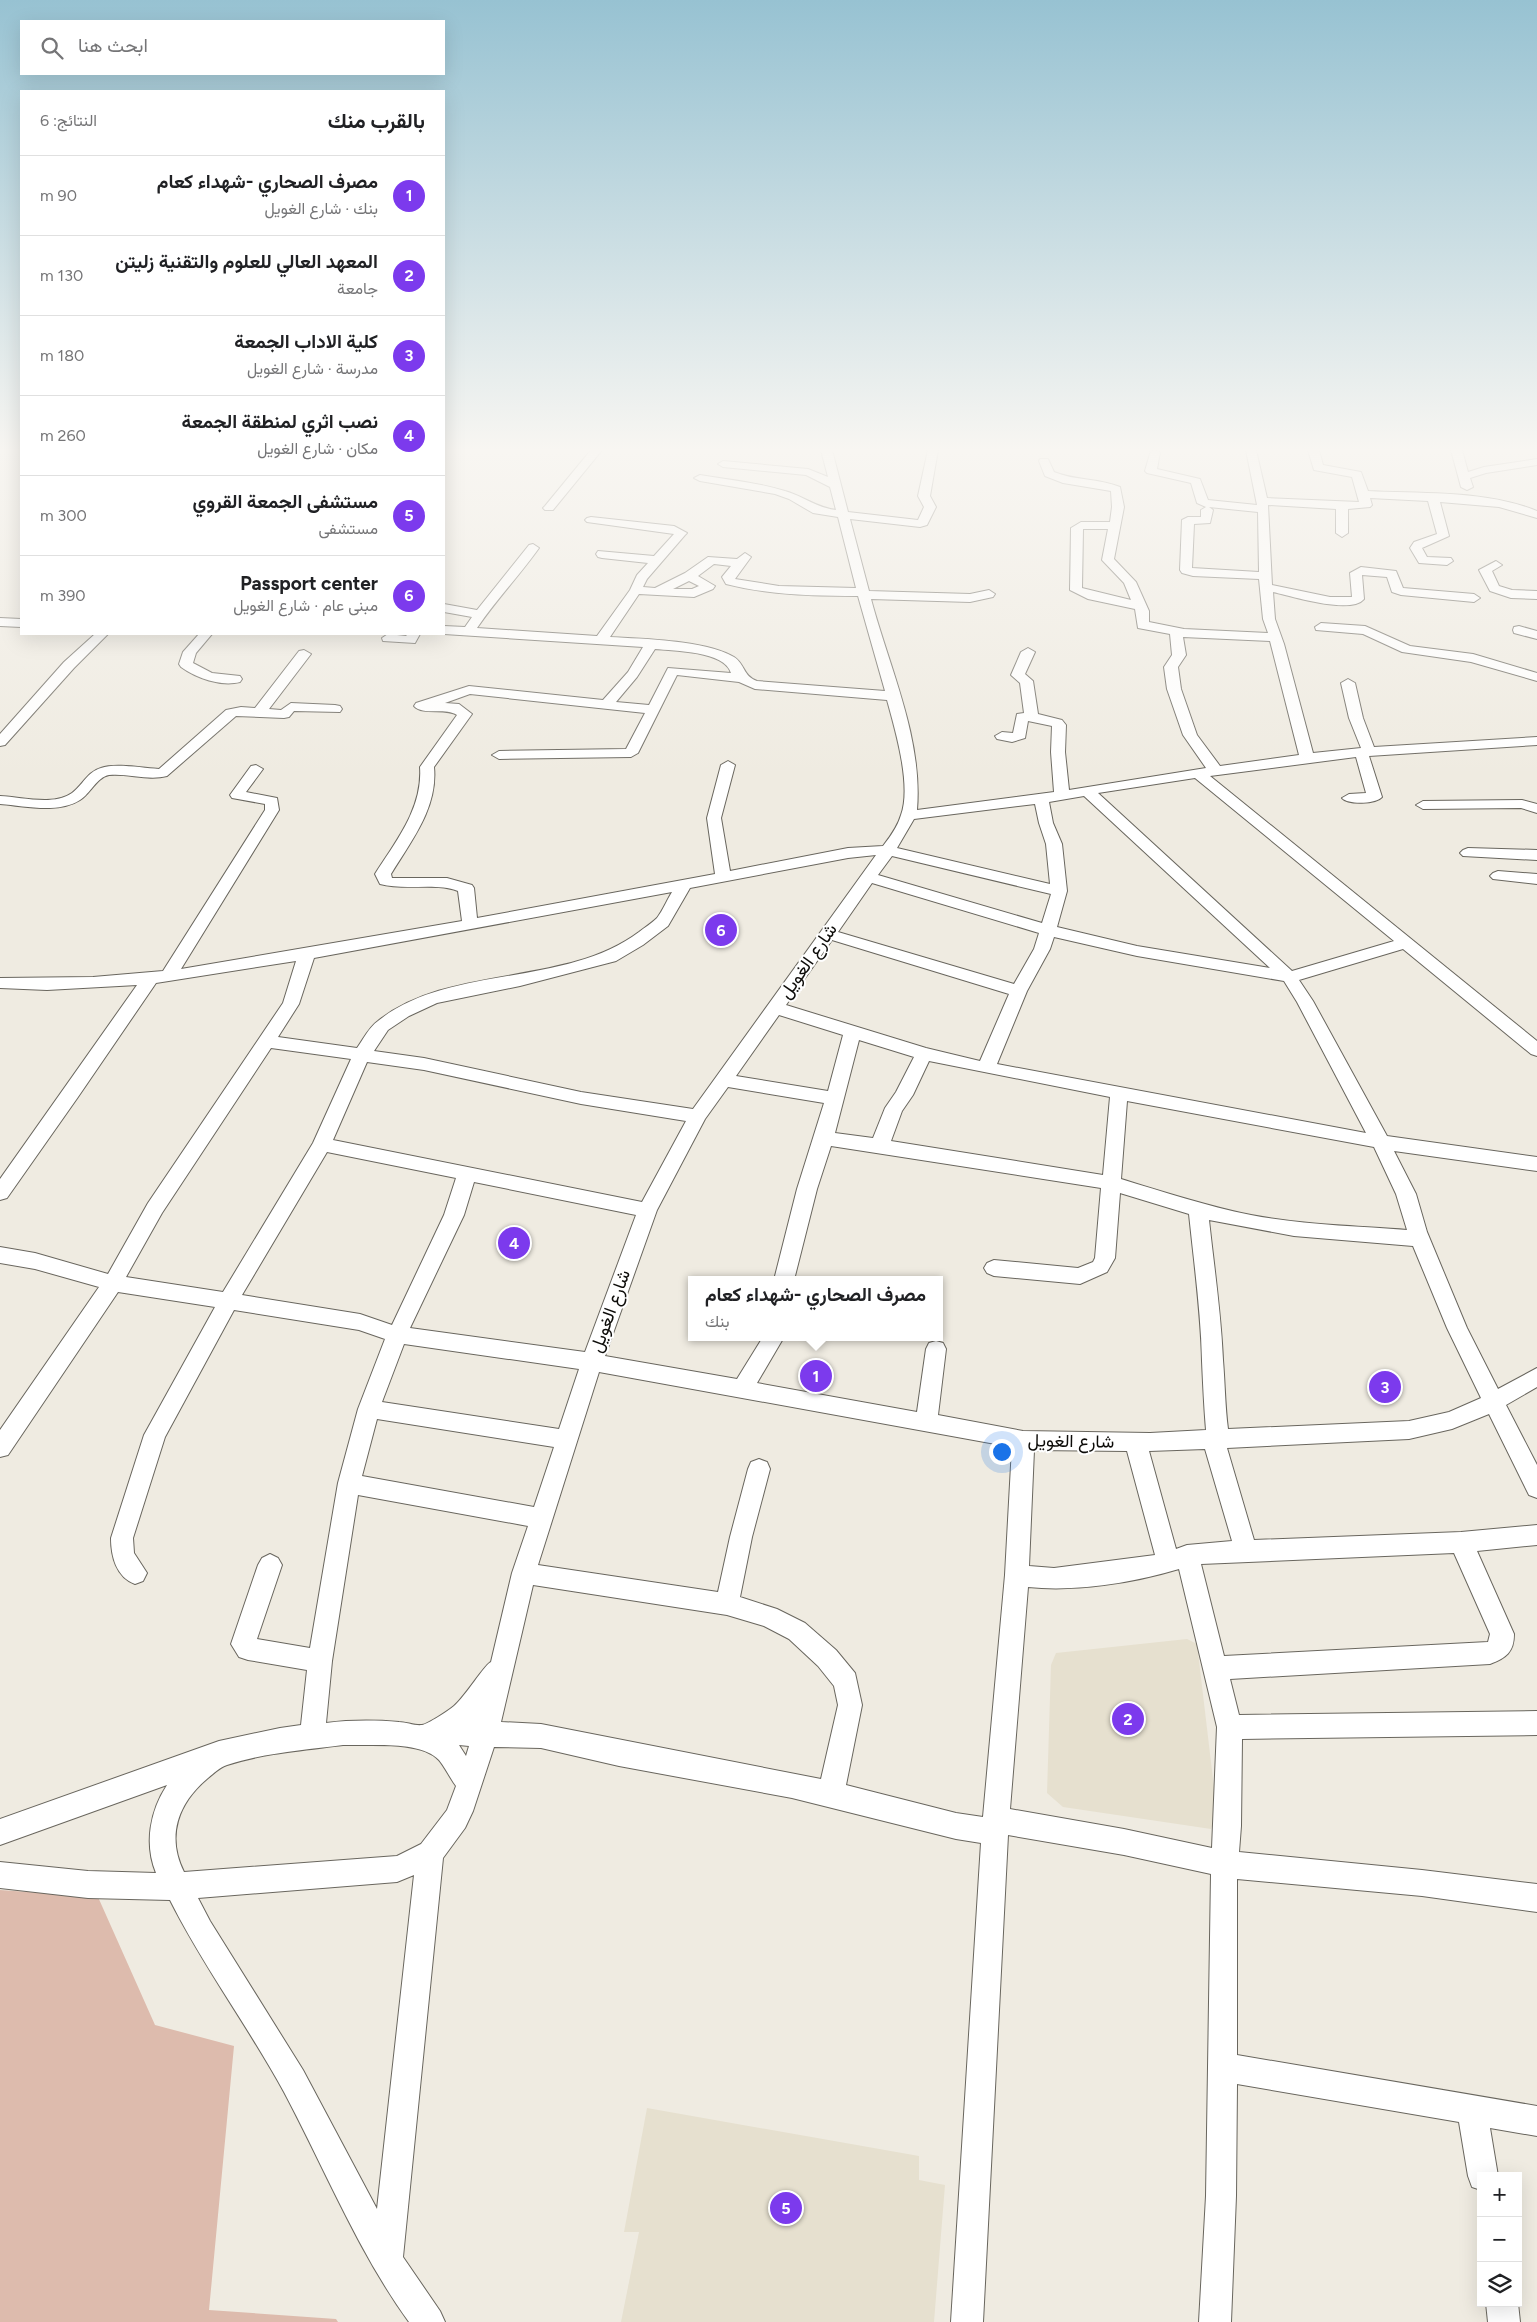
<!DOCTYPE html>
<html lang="ar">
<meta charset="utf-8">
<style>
:root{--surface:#fff;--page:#f2f2f2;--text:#202124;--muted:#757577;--line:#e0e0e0;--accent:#7c3aed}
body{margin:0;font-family:Figtree,Vazirmatn,sans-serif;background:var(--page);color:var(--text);direction:rtl}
.controls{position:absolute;right:15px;bottom:15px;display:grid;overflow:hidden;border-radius:0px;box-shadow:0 5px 20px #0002}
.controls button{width:45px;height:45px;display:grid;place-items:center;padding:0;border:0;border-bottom:1px solid var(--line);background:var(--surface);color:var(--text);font:25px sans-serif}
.you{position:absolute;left:1001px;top:1451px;width:18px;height:18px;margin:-12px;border:4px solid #fff;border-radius:50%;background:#1a73e8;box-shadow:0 0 0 8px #1a73e833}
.badge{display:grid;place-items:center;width:32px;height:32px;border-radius:50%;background:var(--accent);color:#fff;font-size:16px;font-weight:700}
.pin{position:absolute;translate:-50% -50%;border:2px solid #fff;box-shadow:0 1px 5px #0006}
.popup{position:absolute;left:688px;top:1276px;width:255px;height:65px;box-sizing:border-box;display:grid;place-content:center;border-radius:0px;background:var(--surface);filter:drop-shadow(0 1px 4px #0005);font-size:16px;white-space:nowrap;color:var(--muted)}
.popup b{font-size:19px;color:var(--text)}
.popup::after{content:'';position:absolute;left:50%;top:100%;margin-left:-10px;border:10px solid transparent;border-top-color:var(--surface)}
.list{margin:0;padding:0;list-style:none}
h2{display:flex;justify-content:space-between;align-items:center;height:65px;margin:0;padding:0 20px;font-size:21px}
h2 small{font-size:16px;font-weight:400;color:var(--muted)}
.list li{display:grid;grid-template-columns:32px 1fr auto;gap:15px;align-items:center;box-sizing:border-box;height:80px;padding:0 20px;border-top:1px solid var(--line)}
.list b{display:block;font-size:19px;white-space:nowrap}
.list p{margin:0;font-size:16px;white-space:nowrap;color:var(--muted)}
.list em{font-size:16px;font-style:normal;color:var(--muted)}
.icon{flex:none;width:28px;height:28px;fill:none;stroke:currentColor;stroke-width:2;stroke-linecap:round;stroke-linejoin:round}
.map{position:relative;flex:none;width:1537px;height:2322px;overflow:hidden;direction:ltr}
.search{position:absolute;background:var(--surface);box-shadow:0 5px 20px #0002;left:20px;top:20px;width:425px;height:55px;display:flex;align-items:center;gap:12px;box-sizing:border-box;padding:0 18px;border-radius:0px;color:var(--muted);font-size:19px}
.panel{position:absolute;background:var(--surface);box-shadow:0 5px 20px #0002;left:20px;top:90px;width:425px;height:545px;border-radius:0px;direction:rtl}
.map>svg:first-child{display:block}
</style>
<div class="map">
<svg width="1537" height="2322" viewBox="0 0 1537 2322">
<rect width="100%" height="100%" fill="#efebe1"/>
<g fill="#e6e0cf">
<polygon points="1187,1639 1197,1644 1217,1813 1211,1829 1063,1807 1047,1793 1051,1665 1056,1653"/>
<polygon points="647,2108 919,2156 919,2180 945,2185 934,2322 621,2322 639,2232 624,2232"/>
</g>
<polygon fill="#ddbbad" points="0,1890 98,1897 155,2025 234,2046 209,2310 336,2319 338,2322 0,2322"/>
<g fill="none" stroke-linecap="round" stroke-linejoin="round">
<g stroke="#69665e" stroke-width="2">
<g id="minor">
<polygon points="591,450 602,450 553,510 545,510 543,508 545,506"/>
<path d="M821 450H832L848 512 918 520 924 507 918 496 928 450H938L930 496 936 507 927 525 920 527 850 519 869 591 970 594 989 590 995 594 993 597 970 602 871 599C889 667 923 738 917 810L1054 792 1051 752 1052 726 1028 721 1025 738 1012 742 997 739 995 736 1002 732 1013 733 1017 714 1024 713 1020 683 1011 675 1021 652 1028 648 1035 652 1025 674 1033 681 1038 714 1062 720 1066 725 1065 752 1069 790 1206 768 1183 735 1167 689 1164 667 1172 655 1170 634 1138 628 1135 609 1088 599 1070 590 1071 528 1081 522H1110L1112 507 1111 491 1063 483 1045 476 1039 461 1040 459H1048L1054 472C1075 481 1099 478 1120 487L1124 507 1114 559 1136 582 1149 611V622L1184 629 1268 633 1263 619 1259 579 1193 576 1182 573 1180 570 1182 520 1188 517H1201V510L1206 507 1197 503 1191 483 1147 473 1145 471 1151 450 1160 452 1157 469 1200 479 1208 500 1257 505 1246 450H1256L1267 498 1359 502 1352 477 1314 470 1308 450H1319L1323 465 1361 472 1368 491C1422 494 1486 490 1537 511V518L1499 507 1440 502 1449 536 1422 548 1427 557 1451 558 1453 561 1447 565 1419 563 1410 548 1414 542 1437 534 1428 501 1370 498 1372 505 1370 507 1348 509V533L1342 537 1336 533V509L1268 505 1272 585 1330 597H1352L1350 573 1361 567 1396 571 1403 588 1474 594 1480 598 1474 602 1401 595 1392 592 1387 577 1362 575 1364 599C1351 615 1291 596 1273 592L1275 619 1284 644 1313 753 1361 748 1349 718 1341 683 1348 679 1355 683 1363 718 1374 747 1537 737V745L1369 756 1382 797C1376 804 1348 805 1342 798L1349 794 1366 793 1356 757 1210 776 1537 1041V1056L1531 1054 1403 949 1299 980 1313 1001 1387 1136 1537 1157V1171L1394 1151 1416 1194 1427 1232 1467 1328 1498 1389 1537 1368V1387L1506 1405 1537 1465V1498L1529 1495 1489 1414 1452 1429 1409 1439 1227 1448 1254 1540 1461 1532 1537 1525V1545L1477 1551 1514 1634C1514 1652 1506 1658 1490 1664L1230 1679 1239 1715 1537 1711V1735L1242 1739 1241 1826 1239 1852 1422 1870 1537 1884V1912L1422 1896 1237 1879V2055L1537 2106V2136L1490 2128 1498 2176H1481V2190L1472 2187 1468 2176 1459 2122 1237 2084 1236 2196 1231 2322H1199L1206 2196 1211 1874 1124 1855 1008 1835 983 2322H951L981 1843 956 1839 792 1798 619 1766 541 1748 494 1747 473 1811 465 1828 443 1858 403 2257 440 2311 445 2322H409C358 2252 325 2169 284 2092 248 2026 203 1966 170 1900L88 1898 0 1888V1862L88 1871 156 1873C144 1844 150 1811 167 1785L0 1845V1819L219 1741 280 1728 301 1725 307 1670 248 1660 239 1657 231 1644 258 1565 262 1558 270 1554 278 1558 282 1565 257 1639 310 1648 338 1483 358 1409 385 1339 359 1330 234 1310 165 1437 133 1538 134 1553 147 1573 143 1581 135 1584C116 1577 111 1556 111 1538L144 1435 215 1307 118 1292 8 1455 0 1457V1430L99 1287 35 1269 0 1263V1247L35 1253 108 1274 148 1203 283 1003 296 961 156 983 78 1097 7 1198 0 1200V1179L137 985 47 990 0 988V978L93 977 163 971 265 810V804L232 798 230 795 251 766 256 765 263 769 246 792 277 798 279 810 181 969 462 921 458 891C435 882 406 891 380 884L375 874C396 841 423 808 420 767L457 715C445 707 423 716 414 706L416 703 469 686 603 700 628 672 643 647 444 634V626L465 627 472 617 444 612V604L477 610 529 545 533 544 539 548C519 576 496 600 477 628L597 636 630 590 637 575 648 563 602 558 598 557 596 554 598 551 654 556 674 534 587 522 585 520 587 518 591 517 674 526 687 533 685 535 647 579 643 587 655 588 685 573 708 557 737 559 745 553 751 557 735 579 779 586 856 588 838 517 813 513 789 499 775 494 700 481 694 478 700 475C728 480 757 482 785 491 803 496 817 508 836 510L830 487 806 475 723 467 718 464 723 461 808 469 828 477ZM1209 507 1258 512 1259 572 1192 568 1194 524 1210 523 1213 510ZM1083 529H1108L1102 560 1124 583 1131 600 1082 588ZM714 564 731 566 722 577 726 584C769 595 813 596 858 596L885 691 757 681C743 676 745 664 734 657 705 640 644 639 610 637L639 594 694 597 713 589 715 586 698 576ZM689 581 699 586 692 589H673ZM1183 637 1270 641 1299 755 1220 766 1197 735 1181 689 1178 667 1186 655ZM655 649C674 651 725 651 731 673L668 668 649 705 616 702 637 677ZM677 675 739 682 755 689 887 700C895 729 912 786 901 815 898 826 890 837 883 846L848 848 730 871 721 818 735 765 728 761 721 765 707 818 715 874 477 918 474 888 472 885 447 878H392L391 874C411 841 438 808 434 767L472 714 459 704 445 703 470 694 645 713 626 749 499 751 492 755 499 759 631 757 638 753ZM1195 778 1394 941 1292 971 1098 793ZM1084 796 1270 968 1137 946 1057 927 1067 891 1062 844 1053 823 1049 802ZM1035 804 1039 823 1046 844 1050 884 897 848 914 819ZM876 855 693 1109 581 1092 424 1058 374 1051 388 1030 409 1016 437 1003 520 986 616 961 643 945 668 926 690 888 848 858ZM892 856 1051 894 1042 923 878 875ZM872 883 1039 933 1034 949 1014 984 838 932ZM672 892C667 900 663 910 657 918 652 923 644 928 639 932 564 988 449 964 378 1021 369 1027 363 1040 357 1048L278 1037 299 1004 314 958ZM1054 937 1137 956 1284 981 1297 1002 1366 1133 997 1064 1027 991 1050 949ZM832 940 1009 994 980 1061 926 1048 786 1005ZM779 1015 843 1035 828 1091 736 1076ZM859 1040 914 1057 896 1092 885 1108 873 1138 835 1133ZM271 1048 351 1059 313 1143 223 1292 126 1277 162 1213ZM929 1061 1110 1097 1103 1175 891 1141 902 1111 913 1095ZM367 1062 424 1070 581 1104 686 1121 642 1202 333 1140ZM728 1087 824 1103 797 1189 774 1280H794L817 1189 831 1146 1101 1188 1095 1258 1093 1262 1078 1268 994 1260 987 1263 984 1268 987 1273 994 1276 1080 1284 1107 1272 1115 1258 1120 1193 1189 1214C1194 1263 1201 1312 1202 1361 1203 1384 1204 1407 1206 1430L1150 1433 1023 1431 938 1415 946 1349 943 1343 936 1341 929 1343 926 1349 917 1412 757 1383 784 1337H763L737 1379 605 1356 657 1210 705 1119ZM1127 1101 1374 1147 1396 1194 1407 1230C1355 1226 1302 1225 1251 1215 1206 1206 1164 1192 1121 1179ZM327 1152 456 1178 444 1215 392 1325 360 1314 242 1295ZM474 1182 636 1215 585 1352 410 1328 464 1215ZM1209 1220 1294 1236 1413 1246 1447 1328 1481 1398 1449 1412 1409 1421 1228 1429C1225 1406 1225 1384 1223 1360 1221 1313 1214 1266 1209 1220ZM404 1344 579 1369 559 1429 382 1402ZM599 1372 1012 1447 1005 1575 983 1817 956 1813 846 1785 862 1705 855 1673 836 1650 805 1623 777 1609 740 1597 752 1537 770 1469 767 1462 759 1459 751 1462 748 1469 730 1537 718 1592 538 1565ZM377 1419 554 1447 534 1507 362 1476ZM1205 1449 1232 1541 1187 1545 1176 1549 1149 1451ZM1034 1450 1127 1451 1155 1555 1054 1568 1029 1566ZM358 1495 528 1526 512 1573 491 1662C485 1664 465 1697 454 1706 448 1711 428 1724 422 1725 415 1726 406 1722 399 1722 375 1720 350 1720 326 1723L332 1661ZM1454 1553 1490 1634 1488 1642 1224 1656 1201 1564ZM1179 1569 1217 1727 1212 1848 1124 1829 1010 1809 1028 1587C1075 1592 1133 1583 1179 1569ZM533 1585 727 1615 764 1626 789 1639 818 1666 834 1686 838 1705 821 1779 541 1724 501 1722ZM343 1745C368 1746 421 1740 439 1760 445 1767 450 1778 456 1786L447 1810 421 1844 397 1856 184 1872C166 1836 178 1803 208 1778 214 1773 220 1767 227 1765 264 1753 304 1750 343 1745ZM459 1745 469 1746 466 1756ZM414 1875 377 2209 303 2070 210 1921 198 1898 397 1882Z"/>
<polygon points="1451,450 1462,450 1468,472 1484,467 1537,459 1537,465 1486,473 1470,478 1473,487 1467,490 1461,487"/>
<polygon points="1496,561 1502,565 1492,571 1499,586 1512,590 1537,591 1537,599 1511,598 1490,591 1479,570"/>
<polygon points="0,618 21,619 21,627 0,626"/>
<polygon points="1321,623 1365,626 1410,646 1473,654 1537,673 1537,681 1471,662 1402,652 1363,634 1316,630 1315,627"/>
<polygon points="1519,626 1537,631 1537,639 1514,633 1513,630 1514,627"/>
<polygon points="95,634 108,634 74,668 5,745 0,746 0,734 64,662"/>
<path d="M199 634H212L196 653 193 663 212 673 240 676 242 679 240 682C221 687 196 678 181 667L179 664 183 652Z"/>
<polygon points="388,634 406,636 408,634 420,634 415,643 383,641 382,638"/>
<path d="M304 650 311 654 269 709 281 710 291 703 335 705 340 706 342 709 340 712 294 711 289 717 284 718 236 716 167 776C148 781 128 773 109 775 97 777 90 794 80 800 58 814 25 806 0 804V796C21 797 54 806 72 793 83 785 87 772 101 768 115 763 143 768 159 769L226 710 241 707 255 708 299 651Z"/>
<polygon points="1522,800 1537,804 1537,813 1521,808 1423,809 1416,805 1423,801"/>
<polygon points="1468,848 1537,850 1537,860 1463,856 1460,853 1463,850"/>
<polygon points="1498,871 1537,874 1537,884 1493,879 1490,876 1493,873"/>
<polygon points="1486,2303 1518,2303 1520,2322 1488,2322"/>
</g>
</g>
<use href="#minor" fill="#fff" fill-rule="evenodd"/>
</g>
<linearGradient id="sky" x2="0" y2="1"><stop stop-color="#97c2d2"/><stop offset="0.58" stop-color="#f8f6f2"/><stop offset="1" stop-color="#f8f6f2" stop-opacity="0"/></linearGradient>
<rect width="1537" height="776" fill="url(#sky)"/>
<g text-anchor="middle" stroke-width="4" stroke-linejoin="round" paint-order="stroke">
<g font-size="18" fill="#0d0c09" stroke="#fff">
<text transform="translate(808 961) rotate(-55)" y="6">شارع الغويل</text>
<text transform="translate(610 1311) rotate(-70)" y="6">شارع الغويل</text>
<text transform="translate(1071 1441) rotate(1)" y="6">شارع الغويل</text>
</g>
</g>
</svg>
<div class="controls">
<button>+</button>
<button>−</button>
<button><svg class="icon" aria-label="layers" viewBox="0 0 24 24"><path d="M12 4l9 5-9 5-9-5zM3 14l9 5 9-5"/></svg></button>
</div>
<div class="you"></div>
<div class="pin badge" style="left:816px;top:1376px">1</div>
<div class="popup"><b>مصرف الصحاري -شهداء كعام</b>بنك</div>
<div class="pin badge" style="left:1128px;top:1719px">2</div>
<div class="pin badge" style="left:1385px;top:1387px">3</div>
<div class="pin badge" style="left:514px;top:1243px">4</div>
<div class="pin badge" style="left:786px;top:2208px">5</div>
<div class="pin badge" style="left:721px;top:930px">6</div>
<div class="search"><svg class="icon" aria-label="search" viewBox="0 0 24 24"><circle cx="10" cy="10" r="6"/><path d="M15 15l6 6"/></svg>ابحث هنا</div>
<section class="panel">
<h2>بالقرب منك<small>النتائج: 6</small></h2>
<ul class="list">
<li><span class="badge">1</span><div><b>مصرف الصحاري -شهداء كعام</b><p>بنك · شارع الغويل</p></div><em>90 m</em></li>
<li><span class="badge">2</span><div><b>المعهد العالي للعلوم والتقنية زليتن</b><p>جامعة</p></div><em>130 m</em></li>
<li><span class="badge">3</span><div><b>كلية اﻻداب الجمعة</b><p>مدرسة · شارع الغويل</p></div><em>180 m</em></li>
<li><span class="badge">4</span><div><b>نصب اثري لمنطقة الجمعة</b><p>مكان · شارع الغويل</p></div><em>260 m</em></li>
<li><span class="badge">5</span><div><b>مستشفى الجمعة القروي</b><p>مستشفى</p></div><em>300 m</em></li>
<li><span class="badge">6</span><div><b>Passport center</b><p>مبنى عام · شارع الغويل</p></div><em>390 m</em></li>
</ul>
</section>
</div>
